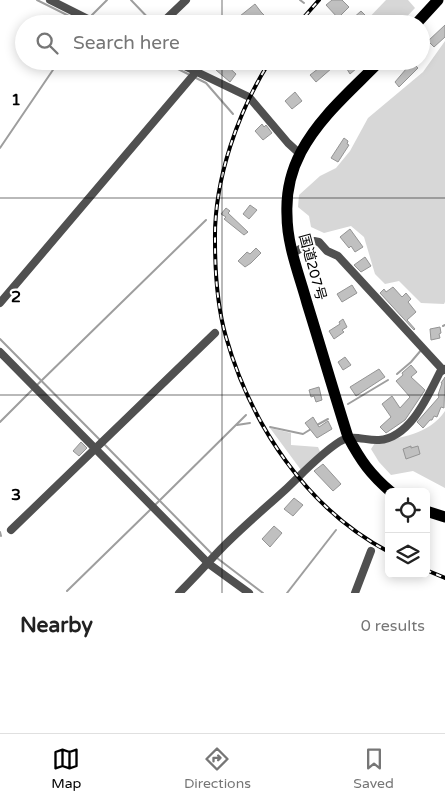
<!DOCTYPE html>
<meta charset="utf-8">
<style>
:root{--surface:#fff;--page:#f6f6f6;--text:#222;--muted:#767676;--line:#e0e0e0;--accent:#000}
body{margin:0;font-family:"Varela Round","Noto Sans JP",sans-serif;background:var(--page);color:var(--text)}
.controls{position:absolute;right:15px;bottom:15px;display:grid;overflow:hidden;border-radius:8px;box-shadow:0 2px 12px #0003}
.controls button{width:45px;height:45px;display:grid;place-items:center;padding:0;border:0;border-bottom:1px solid var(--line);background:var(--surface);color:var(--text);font:25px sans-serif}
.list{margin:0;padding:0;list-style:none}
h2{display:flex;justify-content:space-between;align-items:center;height:65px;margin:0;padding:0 20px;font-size:21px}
h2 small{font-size:16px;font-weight:400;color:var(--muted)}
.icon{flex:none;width:28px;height:28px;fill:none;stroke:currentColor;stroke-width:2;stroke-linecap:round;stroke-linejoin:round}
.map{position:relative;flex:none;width:445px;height:593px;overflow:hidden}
.search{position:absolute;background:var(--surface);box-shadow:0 2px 12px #0003;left:15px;right:15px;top:15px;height:55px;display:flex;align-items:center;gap:12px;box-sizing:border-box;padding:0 18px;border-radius:28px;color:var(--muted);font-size:19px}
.sheet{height:140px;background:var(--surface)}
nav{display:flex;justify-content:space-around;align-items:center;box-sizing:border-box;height:70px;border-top:1px solid var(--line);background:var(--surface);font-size:14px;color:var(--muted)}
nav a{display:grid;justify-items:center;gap:2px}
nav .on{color:var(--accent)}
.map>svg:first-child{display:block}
</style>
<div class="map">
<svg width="445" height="593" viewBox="0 0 445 593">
<rect width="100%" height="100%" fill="#fff"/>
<g fill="#d7d7d7">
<polygon points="386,0 408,0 415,8 400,24 363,24"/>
<polygon points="445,41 445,302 444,304 421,303 399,281 385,284 375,274 364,237 351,226 324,233 311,227 309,216 298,207 299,195 320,176 336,168 350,151 368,118 423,72"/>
<path d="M445 411V488L413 471 391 475 379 462 371 449 375 443C401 437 429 435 445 411Z"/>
<polygon points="270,428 291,433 291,445 318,447 321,454 301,470"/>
</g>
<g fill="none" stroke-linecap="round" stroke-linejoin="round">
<g stroke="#9e9e9e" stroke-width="2">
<polyline points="37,0 85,24"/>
<polyline points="131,0 154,24"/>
<polyline points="300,0 304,3"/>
<polyline points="92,15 107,0"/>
<polyline points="162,61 190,75"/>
<polyline points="194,77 206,83 233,114"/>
<polyline points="0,148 59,61"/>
<polyline points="443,326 445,325"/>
<polyline points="0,339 101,441"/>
<polyline points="397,374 411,362 422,349"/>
<polyline points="37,385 206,220"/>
<polyline points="348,404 388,380"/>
<polyline points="0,422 33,389"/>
<polyline points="237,425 250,423"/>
<polyline points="317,425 328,419"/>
<polyline points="270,427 303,434 311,429"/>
<polyline points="104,444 213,555"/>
<polyline points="155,505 246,415"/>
<polyline points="0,532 1,536"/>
<polyline points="217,558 263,593"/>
<polyline points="67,591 151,509"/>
<polyline points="287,593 336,530"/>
</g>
</g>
<g fill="#c0c0c0" stroke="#949494">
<polygon points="332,0 342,0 349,7 338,18 326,5"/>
<polygon points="255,4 261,12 273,24 247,24 240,16"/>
<polygon points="361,11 367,17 360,24 355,24 351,20"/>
<polygon points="445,25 445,37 434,47 428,41"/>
<polygon points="342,61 352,61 357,68 350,74"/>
<polygon points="223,62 236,74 230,82 216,70"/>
<polygon points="327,62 332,68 316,82 310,75"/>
<polygon points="412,62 418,68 399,87 395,82"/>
<polygon points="295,92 302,101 292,109 285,101"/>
<polygon points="262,124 264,127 266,125 272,133 263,140 255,131"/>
<polygon points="344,138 348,141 347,144 349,145 338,162 331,158"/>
<polygon points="250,205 257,210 249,219 243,214"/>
<polygon points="226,208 230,211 228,213 248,232 244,235 224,219 226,217 221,214"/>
<polygon points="350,229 363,247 355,252 351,246 349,248 340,237"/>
<polygon points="256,248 261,253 251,263 245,267 238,261 247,252 250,254"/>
<polygon points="365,257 371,266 361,272 354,265"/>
<polygon points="352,285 357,293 342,302 337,294"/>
<polygon points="393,287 402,297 406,293 411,299 408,302 416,312 407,320 415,329 414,330 380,293 384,289 386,292"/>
<polygon points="343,319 347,327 342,330 344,332 334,339 329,331 340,324 339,322"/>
<polygon points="440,327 441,333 439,334 440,338 431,340 430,329"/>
<polygon points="345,357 351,365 343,370 338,362"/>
<polygon points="411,365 417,372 411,377 425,390 405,420 386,433 380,427 391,417 382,404 392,396 400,408 410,397 396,381 403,375 402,373"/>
<polygon points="379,369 385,377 356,396 350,387"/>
<polygon points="445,377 444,408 441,407 437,417 434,416 432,420 430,420 423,428 417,422 439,397 438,395 442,383 441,383"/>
<polygon points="319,387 322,400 316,402 314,396 311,397 309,390"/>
<polygon points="313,417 319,427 328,421 332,429 317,438 305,423"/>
<polygon points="81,442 87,448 79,456 73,451"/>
<polygon points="411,446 411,448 418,446 420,454 406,459 403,449"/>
<polygon points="323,464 341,484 333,491 314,471"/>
<polygon points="294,498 303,505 293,516 284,509"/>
<polygon points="274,526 282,533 270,547 262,539"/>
</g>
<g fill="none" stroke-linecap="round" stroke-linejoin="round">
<g stroke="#505050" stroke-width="8">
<polyline points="50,0 98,24"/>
<polyline points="161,24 186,0"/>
<polyline points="174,61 249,97 288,143 300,154"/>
<polyline points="293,253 314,241 319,242 327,251 338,256 443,370"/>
<polyline points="0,303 196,72"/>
<polyline points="0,352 209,564 249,593"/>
<polyline points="11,530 215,333"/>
<path d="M179 593C192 580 205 566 218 552 239 530 263 510 285 490 302 474 319 455 339 442 352 433 365 441 379 440 410 438 428 396 440 372L445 369"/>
<polyline points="355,593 371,551"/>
</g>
<g stroke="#000" stroke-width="11">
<polyline points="416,24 438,0"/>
<path d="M380 61C352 90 320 116 301 152 291 171 286 194 287 215 287 245 299 274 307 303 321 348 334 393 348 437 361 461 370 474 391 492"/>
<polyline points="426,511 445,517"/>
</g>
<g stroke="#000" stroke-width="4">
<g id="rail">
<polyline points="298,24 319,0"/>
<path d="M270 61C238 111 214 180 215 240 215 272 217 306 226 337 251 425 307 509 389 552"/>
<polyline points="426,570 445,578"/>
</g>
</g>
<use href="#rail" stroke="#fff" stroke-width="2" stroke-dasharray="5.5" stroke-linecap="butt"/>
</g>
<path fill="none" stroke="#000" stroke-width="1" stroke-opacity="0.55" d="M222 0V24M222 61V593M0 198H445M0 395H445"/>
<g text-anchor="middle" stroke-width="4.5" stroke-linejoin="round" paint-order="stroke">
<g font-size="14" fill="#000" stroke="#fff">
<text transform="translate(313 267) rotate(75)" y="5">国道207号</text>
</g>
</g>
<g font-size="16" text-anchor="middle" font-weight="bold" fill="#000" stroke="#fff" stroke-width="4.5" stroke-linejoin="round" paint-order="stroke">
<text x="16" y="105">1</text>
<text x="16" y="302">2</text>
<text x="16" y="500">3</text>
</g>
</svg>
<div class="controls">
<button><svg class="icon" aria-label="locate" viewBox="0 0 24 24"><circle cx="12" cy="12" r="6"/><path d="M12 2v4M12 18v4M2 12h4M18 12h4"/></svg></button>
<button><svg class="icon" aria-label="layers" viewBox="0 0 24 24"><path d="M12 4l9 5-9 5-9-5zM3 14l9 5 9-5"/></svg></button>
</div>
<div class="search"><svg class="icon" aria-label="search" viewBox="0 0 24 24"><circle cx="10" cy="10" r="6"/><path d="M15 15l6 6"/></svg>Search here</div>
</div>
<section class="sheet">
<h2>Nearby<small>0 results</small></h2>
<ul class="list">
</ul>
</section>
<nav>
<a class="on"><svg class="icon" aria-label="map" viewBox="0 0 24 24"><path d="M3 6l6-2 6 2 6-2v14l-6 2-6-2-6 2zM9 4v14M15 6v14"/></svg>Map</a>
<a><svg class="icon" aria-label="directions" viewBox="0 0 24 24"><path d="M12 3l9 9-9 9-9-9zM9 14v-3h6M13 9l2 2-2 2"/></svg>Directions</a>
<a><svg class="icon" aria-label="saved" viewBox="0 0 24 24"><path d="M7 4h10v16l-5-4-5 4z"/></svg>Saved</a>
</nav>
